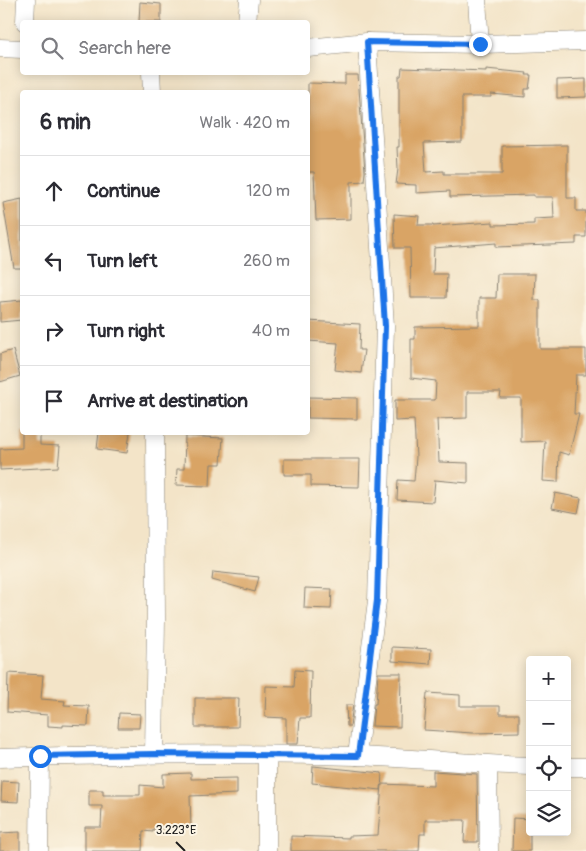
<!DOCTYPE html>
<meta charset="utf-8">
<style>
:root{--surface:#fff;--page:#f7f7f7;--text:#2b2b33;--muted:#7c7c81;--line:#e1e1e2}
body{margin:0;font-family:Pangolin,sans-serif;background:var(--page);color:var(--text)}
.controls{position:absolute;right:15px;bottom:15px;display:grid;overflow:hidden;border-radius:5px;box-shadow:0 2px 12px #0003}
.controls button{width:45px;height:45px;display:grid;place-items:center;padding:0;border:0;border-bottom:1px solid var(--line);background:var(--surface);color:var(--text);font:25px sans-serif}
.stop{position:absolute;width:15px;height:15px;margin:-11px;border:4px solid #1a73e8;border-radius:50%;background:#fff}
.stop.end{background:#1a73e8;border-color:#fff;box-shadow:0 1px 5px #0008}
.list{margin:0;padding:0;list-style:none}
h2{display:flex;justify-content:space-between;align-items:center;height:65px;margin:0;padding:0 20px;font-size:21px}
h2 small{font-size:16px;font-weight:400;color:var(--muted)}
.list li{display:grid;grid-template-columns:32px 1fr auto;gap:15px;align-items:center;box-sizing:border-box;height:70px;padding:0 20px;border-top:1px solid var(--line)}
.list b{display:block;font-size:19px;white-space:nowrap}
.list em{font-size:16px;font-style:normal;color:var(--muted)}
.icon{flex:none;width:28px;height:28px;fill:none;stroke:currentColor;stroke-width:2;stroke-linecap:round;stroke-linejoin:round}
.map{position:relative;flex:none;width:586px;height:851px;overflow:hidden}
.search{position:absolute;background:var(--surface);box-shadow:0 2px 12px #0003;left:20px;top:20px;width:290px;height:55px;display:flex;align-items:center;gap:12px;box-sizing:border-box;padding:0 18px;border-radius:5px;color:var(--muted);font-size:19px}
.panel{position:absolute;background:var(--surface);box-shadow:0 2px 12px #0003;left:20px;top:90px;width:290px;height:345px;border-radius:5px}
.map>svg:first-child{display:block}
</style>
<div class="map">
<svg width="586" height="851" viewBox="0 0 586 851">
<rect width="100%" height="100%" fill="#fcf5e5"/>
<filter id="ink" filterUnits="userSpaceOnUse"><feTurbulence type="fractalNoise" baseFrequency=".02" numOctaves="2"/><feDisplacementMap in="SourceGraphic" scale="10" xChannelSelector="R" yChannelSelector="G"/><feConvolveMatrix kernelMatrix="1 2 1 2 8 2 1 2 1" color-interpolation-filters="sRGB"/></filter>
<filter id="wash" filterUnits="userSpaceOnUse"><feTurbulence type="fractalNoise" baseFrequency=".0096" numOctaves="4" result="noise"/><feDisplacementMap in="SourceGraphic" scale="20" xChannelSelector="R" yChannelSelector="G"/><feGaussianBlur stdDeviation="1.12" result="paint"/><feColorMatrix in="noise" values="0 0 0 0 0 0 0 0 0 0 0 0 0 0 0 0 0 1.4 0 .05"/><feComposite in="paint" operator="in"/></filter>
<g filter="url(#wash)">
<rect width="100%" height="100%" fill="#f3e4c8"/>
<g id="blocks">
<g fill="#d9a465">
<polygon points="140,2 161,4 161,22 139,22"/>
<polygon points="402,68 486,71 486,69 527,73 526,75 531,75 529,89 525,89 525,97 491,94 491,97 462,97 462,142 424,143 426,172 444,171 444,174 502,174 502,146 567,145 567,198 576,198 576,211 586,211 586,237 576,237 576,244 496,247 496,243 434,248 433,274 447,274 446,298 411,298 410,248 395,248 394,214 419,216 418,225 433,225 433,226 493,222 493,225 534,224 534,219 554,218 553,197 534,197 534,195 450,197 450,191 416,193 416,185 396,184 398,169 397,147 399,147 399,76 401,76"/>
<polygon points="345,75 358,75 365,172 364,181 351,182 351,219 316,220 314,172 308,172 308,83 345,84"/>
<polygon points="586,79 586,97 557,98 557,80"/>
<polygon points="22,199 22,268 14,268 3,203"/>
<polygon points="497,274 535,274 534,300 540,300 540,349 586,349 586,375 576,375 574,414 579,414 569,455 559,452 558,482 543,481 545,441 521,442 521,398 500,398 501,392 467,392 467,418 437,419 439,462 468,463 468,483 435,480 433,502 397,500 398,480 414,481 416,457 414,420 395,421 395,400 435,400 436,381 411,378 411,339 415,339 415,327 479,326 479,298 496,298"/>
<polygon points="22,300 22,320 0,322 0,302"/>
<polygon points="308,321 360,324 359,350 364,350 361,373 335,370 338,343 308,341"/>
<polygon points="13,350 20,376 0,382 0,354"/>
<polygon points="308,397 357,398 357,419 308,418"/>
<polygon points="22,432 40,432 40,445 60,446 58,467 0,470 0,449 22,448"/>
<polygon points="99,432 130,432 127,453 97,449"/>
<polygon points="185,436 223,438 221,464 211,464 210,486 176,485 177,469 184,469"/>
<polygon points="284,459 360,459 359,487 311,486 311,475 284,475"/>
<polygon points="555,493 581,498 578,513 552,508"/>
<polygon points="213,572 259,577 255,592 212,580"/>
<polygon points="305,588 332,589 331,609 304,608"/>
<polygon points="392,647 431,649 430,664 392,661"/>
<polygon points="295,670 311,671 310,718 300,718 298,744 286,744 286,718 265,717 266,686 294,687"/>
<polygon points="8,673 43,675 41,699 65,701 64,705 89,706 88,726 63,725 63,727 48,726 48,715 7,712"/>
<polygon points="378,673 401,673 400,727 372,726 374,704 376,704"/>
<polygon points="427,693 460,695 460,706 500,706 500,714 519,714 519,732 473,733 424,730"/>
<polygon points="195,698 239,698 238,727 195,727"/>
<polygon points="346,705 353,705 350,726 347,726"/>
<polygon points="119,713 140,714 139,728 118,728"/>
<polygon points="313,766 382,773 381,790 312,783"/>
<polygon points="433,771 477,774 478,842 464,842 465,820 425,820 425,834 420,834 419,851 291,851 291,836 349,838 349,836 378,835 382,784 433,786"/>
<polygon points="191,773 191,779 237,778 237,794 190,796 191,828 153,829 153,832 143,831 142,851 85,851 85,827 101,827 102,806 89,806 89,790 103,790 103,795 140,795 140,785 163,787 163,774"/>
<polygon points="2,781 19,782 18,802 1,801"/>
<polygon points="513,818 530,819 530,851 512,851"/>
<polygon points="20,832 20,851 0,851 0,833"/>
</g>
</g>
</g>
<g filter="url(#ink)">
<use href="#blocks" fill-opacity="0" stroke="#888072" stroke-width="1"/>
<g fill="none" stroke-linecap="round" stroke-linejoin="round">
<g stroke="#888072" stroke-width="19">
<g id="street">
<polyline points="477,0 480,44"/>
<polyline points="25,22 26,0"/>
<polyline points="247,22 249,0"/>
<polyline points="0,48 22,49"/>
<polyline points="308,48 367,42 480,44 586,41"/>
<polyline points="151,72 152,92"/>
<polyline points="154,754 156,619 155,432"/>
<polyline points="267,755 267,851"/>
<polyline points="357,756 377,601 385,326 367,42"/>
<path d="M0 758C119 754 237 753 356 756 414 758 472 764 530 766"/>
<polyline points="488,765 489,851"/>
<polyline points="567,767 586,767"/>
<polyline points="39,851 40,757"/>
</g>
</g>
<use href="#street" stroke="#fff" stroke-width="18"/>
</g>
</g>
<g fill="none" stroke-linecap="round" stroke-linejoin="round" filter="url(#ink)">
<polyline stroke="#1a73e8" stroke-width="6" points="40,756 154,754 358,756 377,600 385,326 367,42 480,44"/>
</g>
<path fill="none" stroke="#1c1c1c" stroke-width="2" d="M176 842 185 851"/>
<g font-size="12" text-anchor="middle" fill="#1c1c1c" stroke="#fcf5e5" stroke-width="4" stroke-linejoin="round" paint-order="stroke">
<text x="176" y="834">3.223°E</text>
</g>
</svg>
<div class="controls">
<button>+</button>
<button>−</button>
<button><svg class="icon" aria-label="locate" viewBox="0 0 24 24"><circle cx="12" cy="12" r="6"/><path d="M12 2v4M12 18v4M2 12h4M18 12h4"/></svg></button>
<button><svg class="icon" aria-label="layers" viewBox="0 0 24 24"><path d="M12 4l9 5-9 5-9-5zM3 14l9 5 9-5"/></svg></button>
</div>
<div class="stop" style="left:40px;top:756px"></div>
<div class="stop end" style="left:480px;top:44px"></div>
<div class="search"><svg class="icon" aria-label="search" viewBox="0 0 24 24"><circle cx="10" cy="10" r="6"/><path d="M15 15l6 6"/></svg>Search here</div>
<section class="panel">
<h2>6 min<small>Walk · 420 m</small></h2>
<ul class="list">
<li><svg class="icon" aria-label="ahead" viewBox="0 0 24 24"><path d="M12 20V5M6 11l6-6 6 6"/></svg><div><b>Continue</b></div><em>120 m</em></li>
<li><svg class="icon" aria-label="left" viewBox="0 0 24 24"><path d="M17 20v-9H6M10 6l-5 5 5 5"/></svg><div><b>Turn left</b></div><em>260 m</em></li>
<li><svg class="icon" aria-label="right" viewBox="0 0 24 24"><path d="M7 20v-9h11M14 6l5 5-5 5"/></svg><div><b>Turn right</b></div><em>40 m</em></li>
<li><svg class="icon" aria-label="arrive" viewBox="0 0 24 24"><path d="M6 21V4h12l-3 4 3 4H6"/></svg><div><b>Arrive at destination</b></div></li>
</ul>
</section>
</div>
